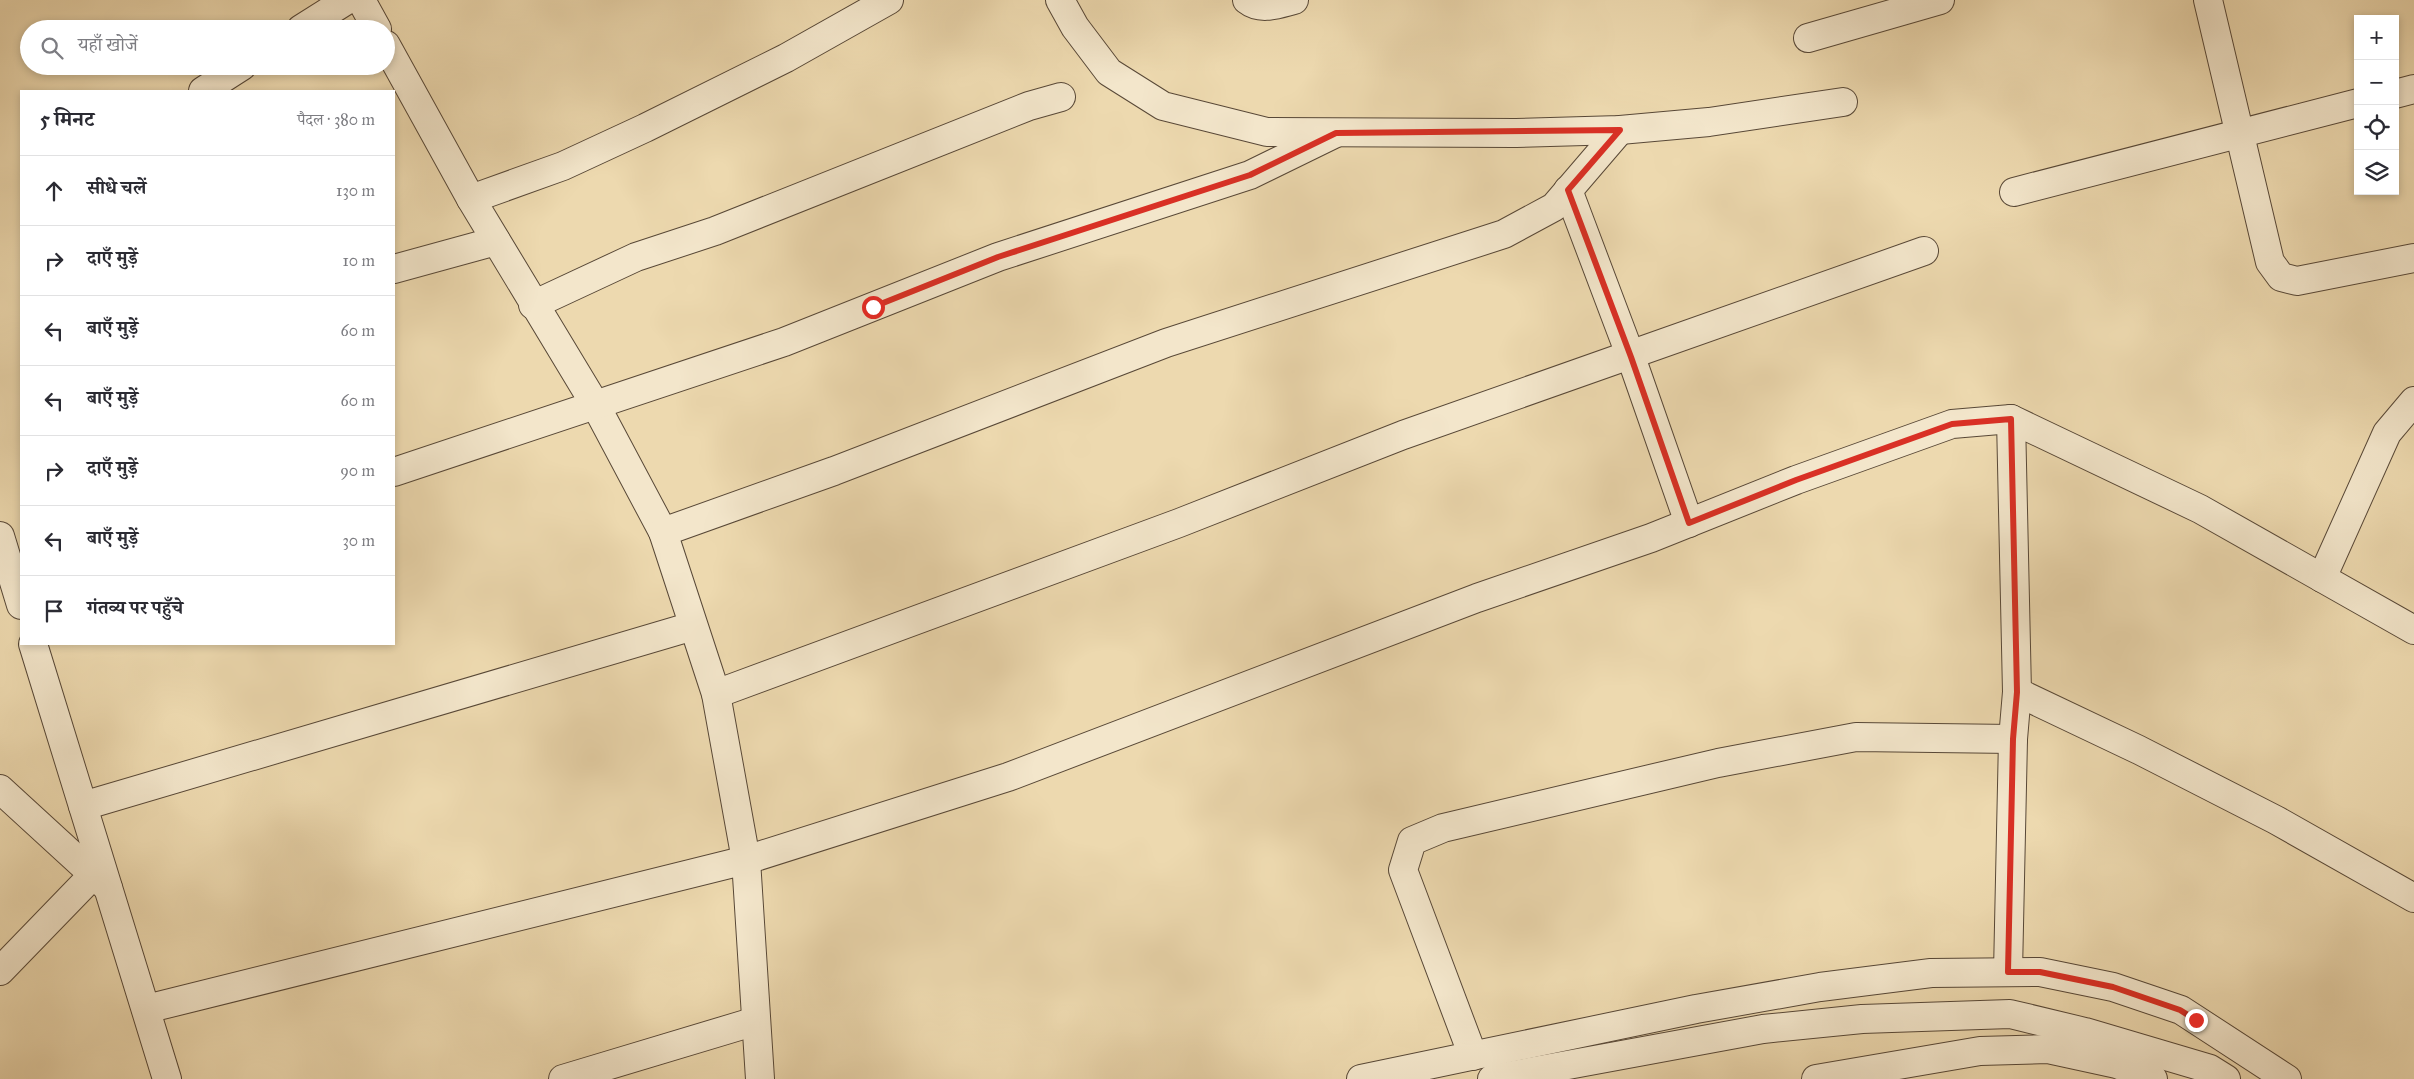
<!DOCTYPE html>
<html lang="hi">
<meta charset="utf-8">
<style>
:root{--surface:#fff;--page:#f7f7f7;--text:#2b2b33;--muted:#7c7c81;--line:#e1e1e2}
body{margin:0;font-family:"IM FELL Great Primer","Noto Serif Devanagari",serif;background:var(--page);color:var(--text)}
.controls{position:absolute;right:15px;top:15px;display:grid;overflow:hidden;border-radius:0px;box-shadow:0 2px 8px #0003}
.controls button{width:45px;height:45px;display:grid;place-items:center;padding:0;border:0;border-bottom:1px solid var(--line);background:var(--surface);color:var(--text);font:25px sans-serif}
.stop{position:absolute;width:15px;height:15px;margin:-11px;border:4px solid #d93025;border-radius:50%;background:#fff}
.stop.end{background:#d93025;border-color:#fff;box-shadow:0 1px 5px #0008}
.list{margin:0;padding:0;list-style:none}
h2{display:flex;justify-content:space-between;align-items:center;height:65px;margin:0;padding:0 20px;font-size:21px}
h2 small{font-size:16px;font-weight:400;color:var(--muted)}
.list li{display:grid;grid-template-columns:32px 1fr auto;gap:15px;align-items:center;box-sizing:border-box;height:70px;padding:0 20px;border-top:1px solid var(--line)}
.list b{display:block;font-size:19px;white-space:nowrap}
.list em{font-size:16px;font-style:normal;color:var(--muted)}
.icon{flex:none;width:28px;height:28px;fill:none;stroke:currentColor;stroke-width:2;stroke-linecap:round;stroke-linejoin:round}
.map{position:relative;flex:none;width:2414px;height:1079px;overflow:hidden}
.search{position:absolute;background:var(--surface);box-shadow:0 2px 8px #0003;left:20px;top:20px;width:375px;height:55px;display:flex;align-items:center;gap:12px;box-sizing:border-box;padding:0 18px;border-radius:28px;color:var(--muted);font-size:19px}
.panel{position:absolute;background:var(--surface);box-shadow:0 2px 8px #0003;left:20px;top:90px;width:375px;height:555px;border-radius:0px}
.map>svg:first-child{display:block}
</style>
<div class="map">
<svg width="2414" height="1079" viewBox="0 0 2414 1079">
<rect width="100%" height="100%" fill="#edd9af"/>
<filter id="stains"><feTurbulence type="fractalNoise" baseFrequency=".004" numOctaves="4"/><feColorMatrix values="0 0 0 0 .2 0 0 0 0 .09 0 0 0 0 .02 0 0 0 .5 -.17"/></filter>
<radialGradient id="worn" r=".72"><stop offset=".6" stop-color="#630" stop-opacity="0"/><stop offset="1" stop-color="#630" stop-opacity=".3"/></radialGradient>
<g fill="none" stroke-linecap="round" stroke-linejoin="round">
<g stroke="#584837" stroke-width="30">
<g id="minor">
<polyline points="361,0 377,29"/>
<polyline points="1060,0 1075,27 1109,72 1163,106 1267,132 1516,133 1620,130 1709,122 1843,102"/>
<path d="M1247 0C1261 11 1278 4 1294 0"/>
<polyline points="2208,0 2270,262 2281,277 2297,281 2414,258"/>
<polyline points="301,29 347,0"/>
<polyline points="1808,38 1940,0"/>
<polyline points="386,45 471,199 596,406 663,532 716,694 746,860 760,1079"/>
<polyline points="203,91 242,66"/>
<polyline points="2395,94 2414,89"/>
<polyline points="1568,190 1631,357 1689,523"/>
<polyline points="2014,192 2358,103"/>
<polyline points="471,199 563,166 645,128 786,58 889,0"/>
<polyline points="394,269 496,241"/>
<polyline points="533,305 636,257 715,231 1029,106 1061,97"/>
<polyline points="394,472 784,342 998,257 1250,175 1336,133"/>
<polyline points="663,532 834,471 1166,343 1504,234 1554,207 1620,130"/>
<polyline points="0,536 21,605"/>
<polyline points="2322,578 2387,433 2414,401"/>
<polyline points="33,644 167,1079"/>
<polyline points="2017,692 2139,750 2276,820 2414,898"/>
<polyline points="716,694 1179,523 1403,435 1924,251"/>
<polyline points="0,789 108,888"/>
<polyline points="83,806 693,626"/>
<polyline points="0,971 93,875"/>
<polyline points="2008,972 2013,739 2017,692 2011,419 2200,509 2414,630"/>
<polyline points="146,1009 746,860 1008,777 1477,598 1651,538 1796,480 1952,424 2011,419"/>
<polyline points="1473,1056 1403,870 1412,841 1443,828 1718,763 1856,737 2013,739"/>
<polyline points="563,1079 756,1021"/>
<polyline points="1361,1079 1696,1009 1820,987 1931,973 2040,972 2113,987 2181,1010 2287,1079"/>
<polyline points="1492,1079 1763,1029 1862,1019 2010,1014 2085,1032 2210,1069 2226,1079"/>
<polyline points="1816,1079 1980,1051 2048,1049 2117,1064 2153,1079"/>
</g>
</g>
<use href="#minor" stroke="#f3e6cb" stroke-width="28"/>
</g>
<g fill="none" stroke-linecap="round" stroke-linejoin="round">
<polyline stroke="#d93025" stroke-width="6" points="873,307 998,257 1250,175 1336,133 1620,130 1568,190 1631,357 1689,523 1796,480 1952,424 2011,419 2017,692 2013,739 2008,972 2040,972 2113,987 2180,1010 2196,1020"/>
</g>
<rect width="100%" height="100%" filter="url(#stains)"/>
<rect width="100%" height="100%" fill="url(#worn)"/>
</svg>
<div class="controls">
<button>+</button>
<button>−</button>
<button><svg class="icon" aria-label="locate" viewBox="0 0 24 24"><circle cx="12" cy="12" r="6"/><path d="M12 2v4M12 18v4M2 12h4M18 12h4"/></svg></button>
<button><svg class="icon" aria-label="layers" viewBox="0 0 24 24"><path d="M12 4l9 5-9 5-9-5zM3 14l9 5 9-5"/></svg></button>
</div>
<div class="stop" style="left:873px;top:307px"></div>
<div class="stop end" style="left:2196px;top:1020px"></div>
<div class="search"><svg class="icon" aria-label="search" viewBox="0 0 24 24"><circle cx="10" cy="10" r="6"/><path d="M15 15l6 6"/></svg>यहाँ खोजें</div>
<section class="panel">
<h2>5 मिनट<small>पैदल · 380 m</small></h2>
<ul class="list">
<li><svg class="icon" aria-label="ahead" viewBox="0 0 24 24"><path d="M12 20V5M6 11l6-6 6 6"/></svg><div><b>सीधे चलें</b></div><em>130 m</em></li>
<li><svg class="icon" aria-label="right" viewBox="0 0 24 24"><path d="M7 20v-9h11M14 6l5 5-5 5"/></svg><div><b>दाएँ मुड़ें</b></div><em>10 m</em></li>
<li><svg class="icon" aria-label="left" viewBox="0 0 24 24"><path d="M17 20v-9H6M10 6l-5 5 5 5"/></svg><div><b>बाएँ मुड़ें</b></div><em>60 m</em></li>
<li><svg class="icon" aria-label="left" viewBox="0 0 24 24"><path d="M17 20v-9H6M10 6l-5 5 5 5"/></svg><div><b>बाएँ मुड़ें</b></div><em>60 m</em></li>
<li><svg class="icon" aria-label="right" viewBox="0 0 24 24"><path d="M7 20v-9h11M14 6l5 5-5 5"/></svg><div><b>दाएँ मुड़ें</b></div><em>90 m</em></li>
<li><svg class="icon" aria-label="left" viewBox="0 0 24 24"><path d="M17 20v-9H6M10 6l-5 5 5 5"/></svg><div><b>बाएँ मुड़ें</b></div><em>30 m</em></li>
<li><svg class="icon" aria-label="arrive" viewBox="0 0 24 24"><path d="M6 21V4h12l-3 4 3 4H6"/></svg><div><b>गंतव्य पर पहुँचे</b></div></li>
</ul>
</section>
</div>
